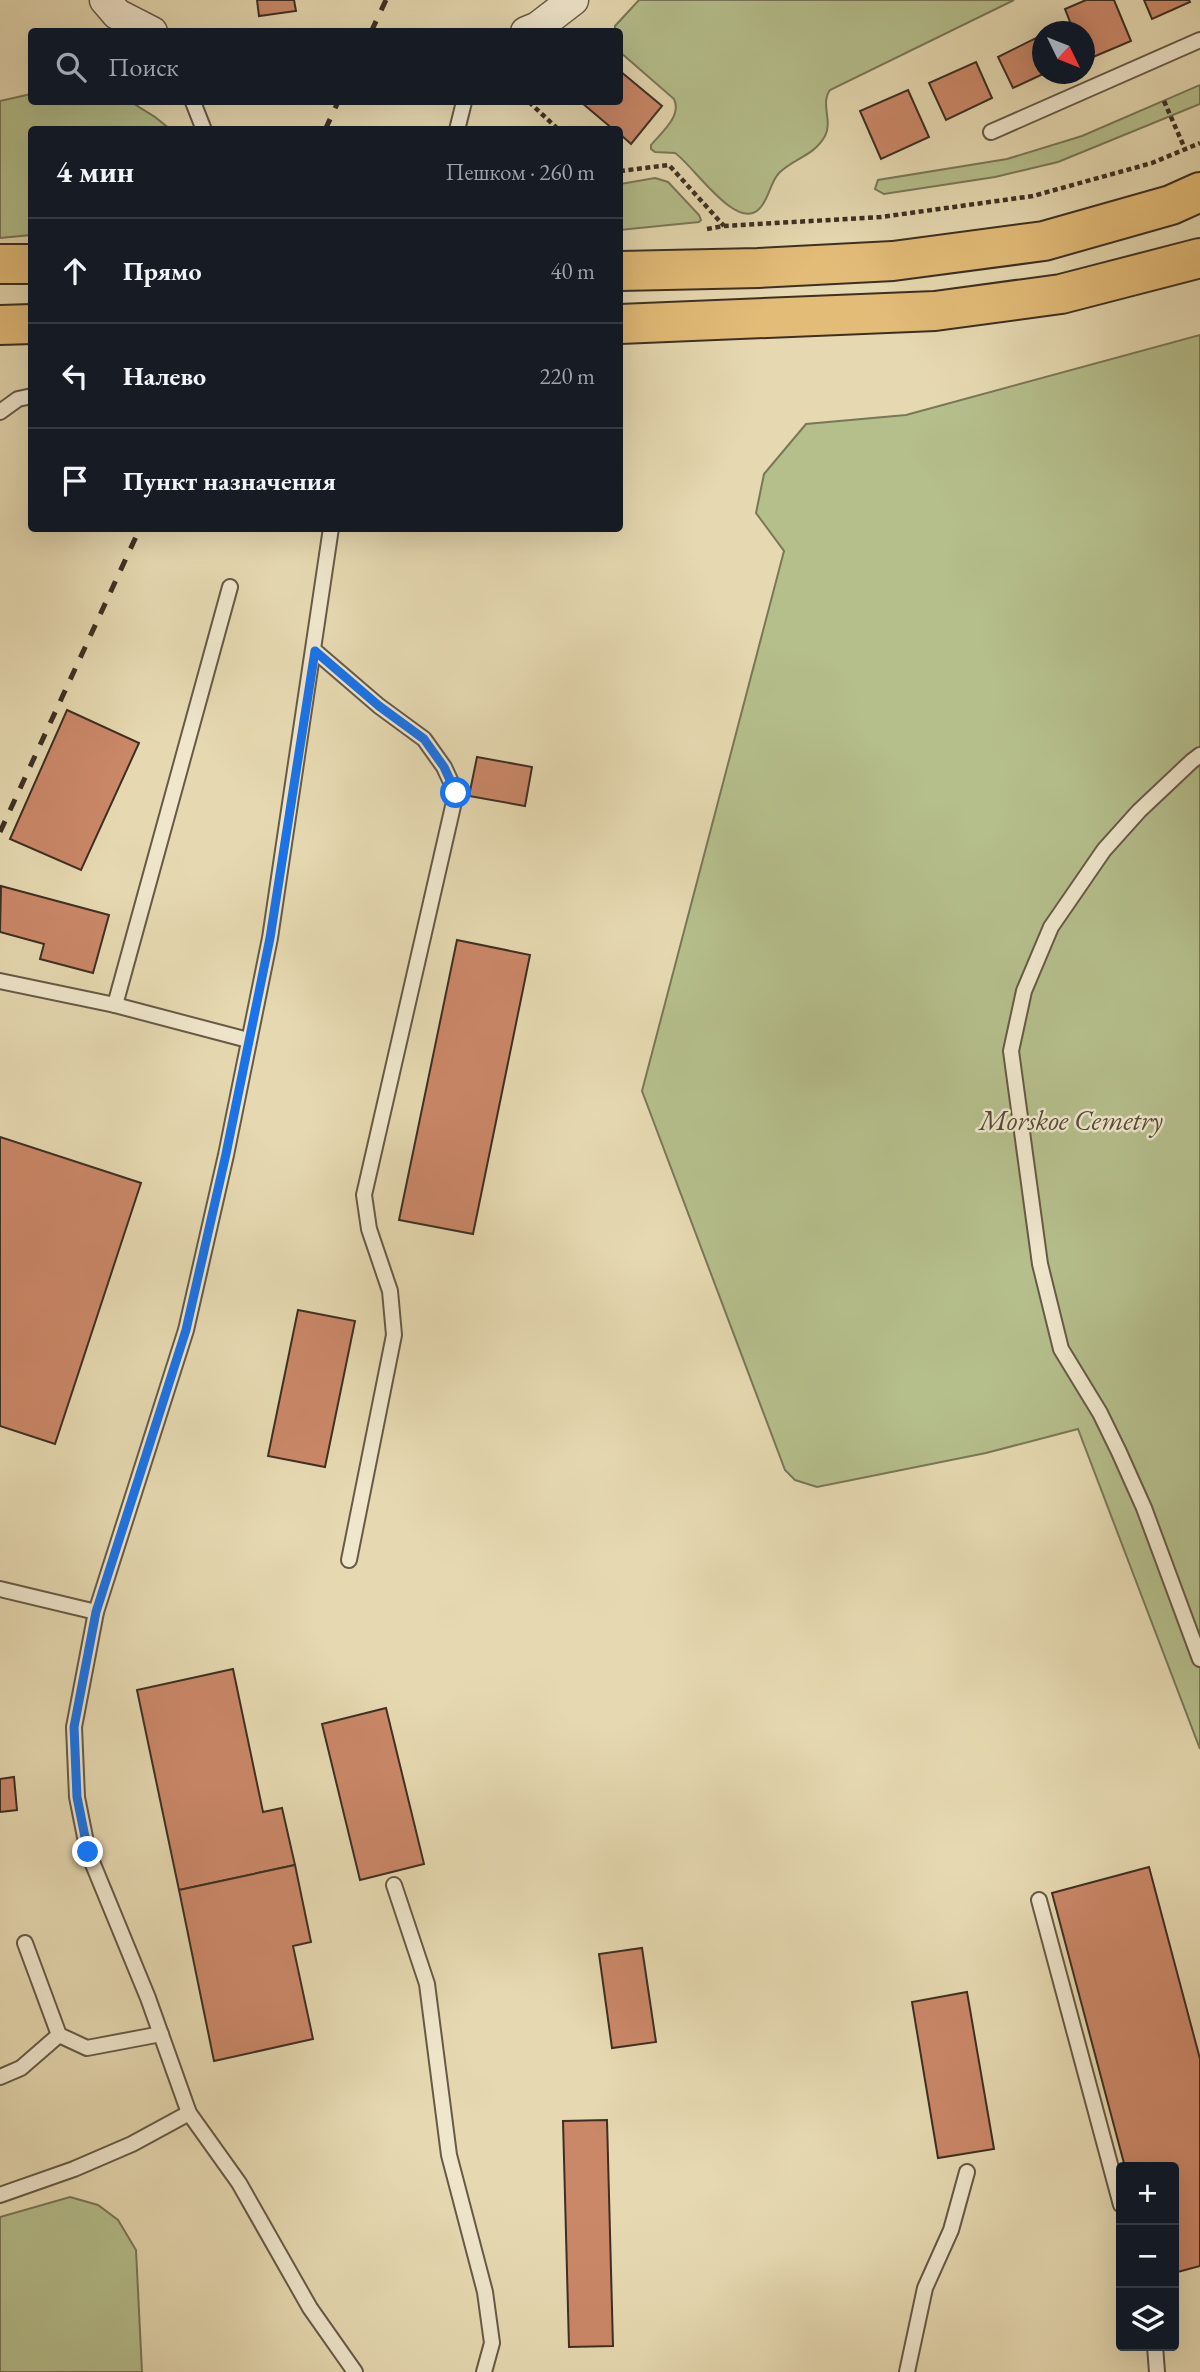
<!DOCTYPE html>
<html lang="ru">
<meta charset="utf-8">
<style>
:root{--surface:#171b24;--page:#20242c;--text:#f1f3f6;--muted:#9ea1a6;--line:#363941}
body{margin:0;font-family:"EB Garamond",serif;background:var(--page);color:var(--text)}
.controls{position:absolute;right:21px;bottom:21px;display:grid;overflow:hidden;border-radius:7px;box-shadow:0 7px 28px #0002}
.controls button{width:63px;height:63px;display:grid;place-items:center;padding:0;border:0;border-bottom:2px solid var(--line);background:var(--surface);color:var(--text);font:35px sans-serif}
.compass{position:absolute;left:1032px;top:21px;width:63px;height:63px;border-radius:50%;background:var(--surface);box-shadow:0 7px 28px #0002;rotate:133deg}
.stop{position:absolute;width:21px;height:21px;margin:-16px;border:5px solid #1a73e8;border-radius:50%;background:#fff}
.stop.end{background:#1a73e8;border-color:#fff;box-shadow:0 2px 7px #0008}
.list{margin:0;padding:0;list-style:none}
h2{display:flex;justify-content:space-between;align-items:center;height:91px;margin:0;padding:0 28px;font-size:30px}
h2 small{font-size:23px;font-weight:400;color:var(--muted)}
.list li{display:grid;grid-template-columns:46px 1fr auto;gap:21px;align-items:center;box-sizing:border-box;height:105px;padding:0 28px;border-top:2px solid var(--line)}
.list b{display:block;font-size:26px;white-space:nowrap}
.list em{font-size:23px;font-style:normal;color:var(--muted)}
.icon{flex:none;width:38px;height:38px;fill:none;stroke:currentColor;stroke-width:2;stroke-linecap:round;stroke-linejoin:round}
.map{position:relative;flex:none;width:1200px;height:2372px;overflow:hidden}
.search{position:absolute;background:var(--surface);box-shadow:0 7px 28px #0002;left:28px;top:28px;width:595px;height:77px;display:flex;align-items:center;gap:18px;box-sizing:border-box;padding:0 24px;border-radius:7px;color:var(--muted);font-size:26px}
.panel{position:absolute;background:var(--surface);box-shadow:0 7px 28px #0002;left:28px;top:126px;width:595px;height:406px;border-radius:7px}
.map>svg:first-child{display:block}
</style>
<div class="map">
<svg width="1200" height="2372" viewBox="0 0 1200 2372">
<rect width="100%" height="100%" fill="#e6d9b1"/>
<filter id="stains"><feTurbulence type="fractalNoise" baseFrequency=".00286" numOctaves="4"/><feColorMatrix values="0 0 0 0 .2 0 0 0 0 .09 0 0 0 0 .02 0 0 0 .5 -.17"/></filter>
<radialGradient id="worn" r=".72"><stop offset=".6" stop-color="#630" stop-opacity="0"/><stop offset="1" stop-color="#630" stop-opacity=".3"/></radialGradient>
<g fill="#b5bf8c" stroke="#797758" stroke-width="2">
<path d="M639 0H1014L830 90C820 104 833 121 825 136 814 156 794 158 779 173 769 184 769 201 758 210 735 230 693 165 675 153L655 152 651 149V145C662 132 682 116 674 99L620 52V32L615 31V26Z"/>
<polygon points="1200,85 1200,104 1058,162 995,177 884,194 875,189 878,180 1007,159 1082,136"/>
<polygon points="31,94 32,102 131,102 155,117 170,129 32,130 31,235 0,238 0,101"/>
<polygon points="655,178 668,182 699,215 701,220 699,222 620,230 620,184"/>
<polygon points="1200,335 1200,1749 1078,1429 986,1453 817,1487 795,1480 785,1470 642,1091 784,551 756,513 764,474 806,424 906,415"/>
<polygon points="70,2197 98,2205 118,2220 136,2250 142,2372 0,2372 0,2217"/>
</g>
<g fill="#cb8869" stroke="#3d2f23" stroke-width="2">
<polygon points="257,0 294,0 296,11 259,16"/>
<polygon points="1086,0 1114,0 1131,41 1086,60 1084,32 1074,32 1065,9"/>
<polygon points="1144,0 1189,0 1190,2 1152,19"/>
<polygon points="1042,35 1043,74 1013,88 998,57"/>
<polygon points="976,62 992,98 946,120 929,83"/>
<polygon points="620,71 662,106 631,144 620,134 620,130 614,130 582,103 583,102 620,102"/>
<polygon points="908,90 929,137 881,159 860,111"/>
<polygon points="67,710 139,743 81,870 10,839"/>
<polygon points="477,757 532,767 525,806 469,796"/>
<polygon points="1,886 109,915 93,973 40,959 44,944 0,932"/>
<polygon points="457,940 530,955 473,1234 399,1220"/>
<polygon points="0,1137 141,1183 55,1444 0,1426"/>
<polygon points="298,1310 355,1321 325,1467 268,1456"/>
<polygon points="233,1669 263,1812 282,1808 295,1865 179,1890 137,1690"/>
<polygon points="386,1708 424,1864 360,1880 322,1724"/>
<polygon points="14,1777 17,1810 0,1812 0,1779"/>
<polygon points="295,1865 311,1942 293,1946 313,2039 214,2061 179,1890"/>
<polygon points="1149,1867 1200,2059 1200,2266 1174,2273 1174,2167 1125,2167 1052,1893"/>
<polygon points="642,1948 656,2042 612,2048 599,1954"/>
<polygon points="967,1992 994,2149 938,2158 912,2002"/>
<polygon points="607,2120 613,2346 569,2347 563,2121"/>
</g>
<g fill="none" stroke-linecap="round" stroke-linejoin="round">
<g stroke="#675a46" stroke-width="18">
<g id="lane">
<polyline points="193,102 204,130"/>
<polyline points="457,130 464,102"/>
<polyline points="991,132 1200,40"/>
<polyline points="0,412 18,399 32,396"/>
<polyline points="331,528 270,938 226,1155 186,1330 96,1612 74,1727 77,1797 88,1852 148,1998 189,2113 239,2183 310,2308 355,2372"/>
<polyline points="315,651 379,706 424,739 444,767 456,793 364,1195 369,1229 390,1291 394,1335 349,1560"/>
<polyline points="1200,755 1192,761 1139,811 1104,850 1051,927 1024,991 1011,1051 1040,1264 1061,1349 1100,1413 1119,1452 1144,1508 1200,1659"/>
<polyline points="0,981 115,1005 248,1040"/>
<polyline points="115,1005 230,587"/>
<polyline points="0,1589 96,1612"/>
<polyline points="394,1885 427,1984 449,2155 485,2292 492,2343 484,2372"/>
<polyline points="1039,1900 1121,2205"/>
<polyline points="25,1943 59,2035 87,2048 161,2034"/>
<polyline points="0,2077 21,2068 59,2035"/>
<polyline points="0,2195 74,2169 132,2144 189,2113"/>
<polyline points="1155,2346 1157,2372"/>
<polyline points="907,2372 925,2288 951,2230 967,2172"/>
</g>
</g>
<g stroke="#675a46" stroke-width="33">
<g id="street">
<polyline points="105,0 117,14 152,32"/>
<polyline points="526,32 538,27 573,0"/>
</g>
</g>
<g stroke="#3d2f23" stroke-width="42">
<g id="highway">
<polyline points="0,264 32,264"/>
<polyline points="620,271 758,268 893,261 1044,241 1171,205 1200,192"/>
<polyline points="620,324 935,311 1061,294 1200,258"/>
<polyline points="0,325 32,324"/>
</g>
</g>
<g stroke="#3d2f23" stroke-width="4.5" stroke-dasharray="5 3.5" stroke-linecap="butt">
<polyline points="1164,101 1185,149"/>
<polyline points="529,102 559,130"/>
<polyline points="620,171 669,165 724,226"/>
<polyline points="707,229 724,226 881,217 1033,196 1152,163 1200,143"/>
</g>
<use href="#lane" stroke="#efe6cc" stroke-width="14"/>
<use href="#street" stroke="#efe6cc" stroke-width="30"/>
<use href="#highway" stroke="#e3bc78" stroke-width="38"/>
<g stroke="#3d2f23" stroke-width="5" stroke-dasharray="12 12" stroke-linecap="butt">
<polyline points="371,32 386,0"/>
<polyline points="325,130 338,102"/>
<polyline points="0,832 140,528"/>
</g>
</g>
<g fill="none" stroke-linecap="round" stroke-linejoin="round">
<polyline stroke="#1a73e8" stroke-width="9" points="88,1852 77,1797 74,1727 96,1612 186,1330 226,1154 270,938 315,651 379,706 424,739 444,767 456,793"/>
</g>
<g text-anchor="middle" stroke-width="5" stroke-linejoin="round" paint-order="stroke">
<g font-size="28" font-style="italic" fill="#554c38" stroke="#efe6cc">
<text x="1071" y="1130">Morskoe Cemetry</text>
</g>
</g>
<rect width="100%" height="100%" filter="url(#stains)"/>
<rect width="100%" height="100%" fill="url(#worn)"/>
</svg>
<div class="controls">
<button>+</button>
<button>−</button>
<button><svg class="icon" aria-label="layers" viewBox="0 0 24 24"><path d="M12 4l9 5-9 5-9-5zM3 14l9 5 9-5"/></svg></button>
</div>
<svg class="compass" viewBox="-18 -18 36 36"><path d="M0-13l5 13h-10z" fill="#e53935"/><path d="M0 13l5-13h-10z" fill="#9ea1a6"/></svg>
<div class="stop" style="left:456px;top:793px"></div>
<div class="stop end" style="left:88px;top:1852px"></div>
<div class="search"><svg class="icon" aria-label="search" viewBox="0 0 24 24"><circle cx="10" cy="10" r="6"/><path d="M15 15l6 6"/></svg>Поиск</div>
<section class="panel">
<h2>4 мин<small>Пешком · 260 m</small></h2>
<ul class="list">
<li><svg class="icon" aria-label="ahead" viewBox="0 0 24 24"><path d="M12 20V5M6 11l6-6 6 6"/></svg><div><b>Прямо</b></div><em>40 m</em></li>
<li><svg class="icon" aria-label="left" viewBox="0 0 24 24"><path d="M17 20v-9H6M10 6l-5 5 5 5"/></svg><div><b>Налево</b></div><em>220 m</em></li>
<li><svg class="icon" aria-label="arrive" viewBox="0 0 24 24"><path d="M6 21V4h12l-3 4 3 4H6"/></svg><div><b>Пункт назначения</b></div></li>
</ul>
</section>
</div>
